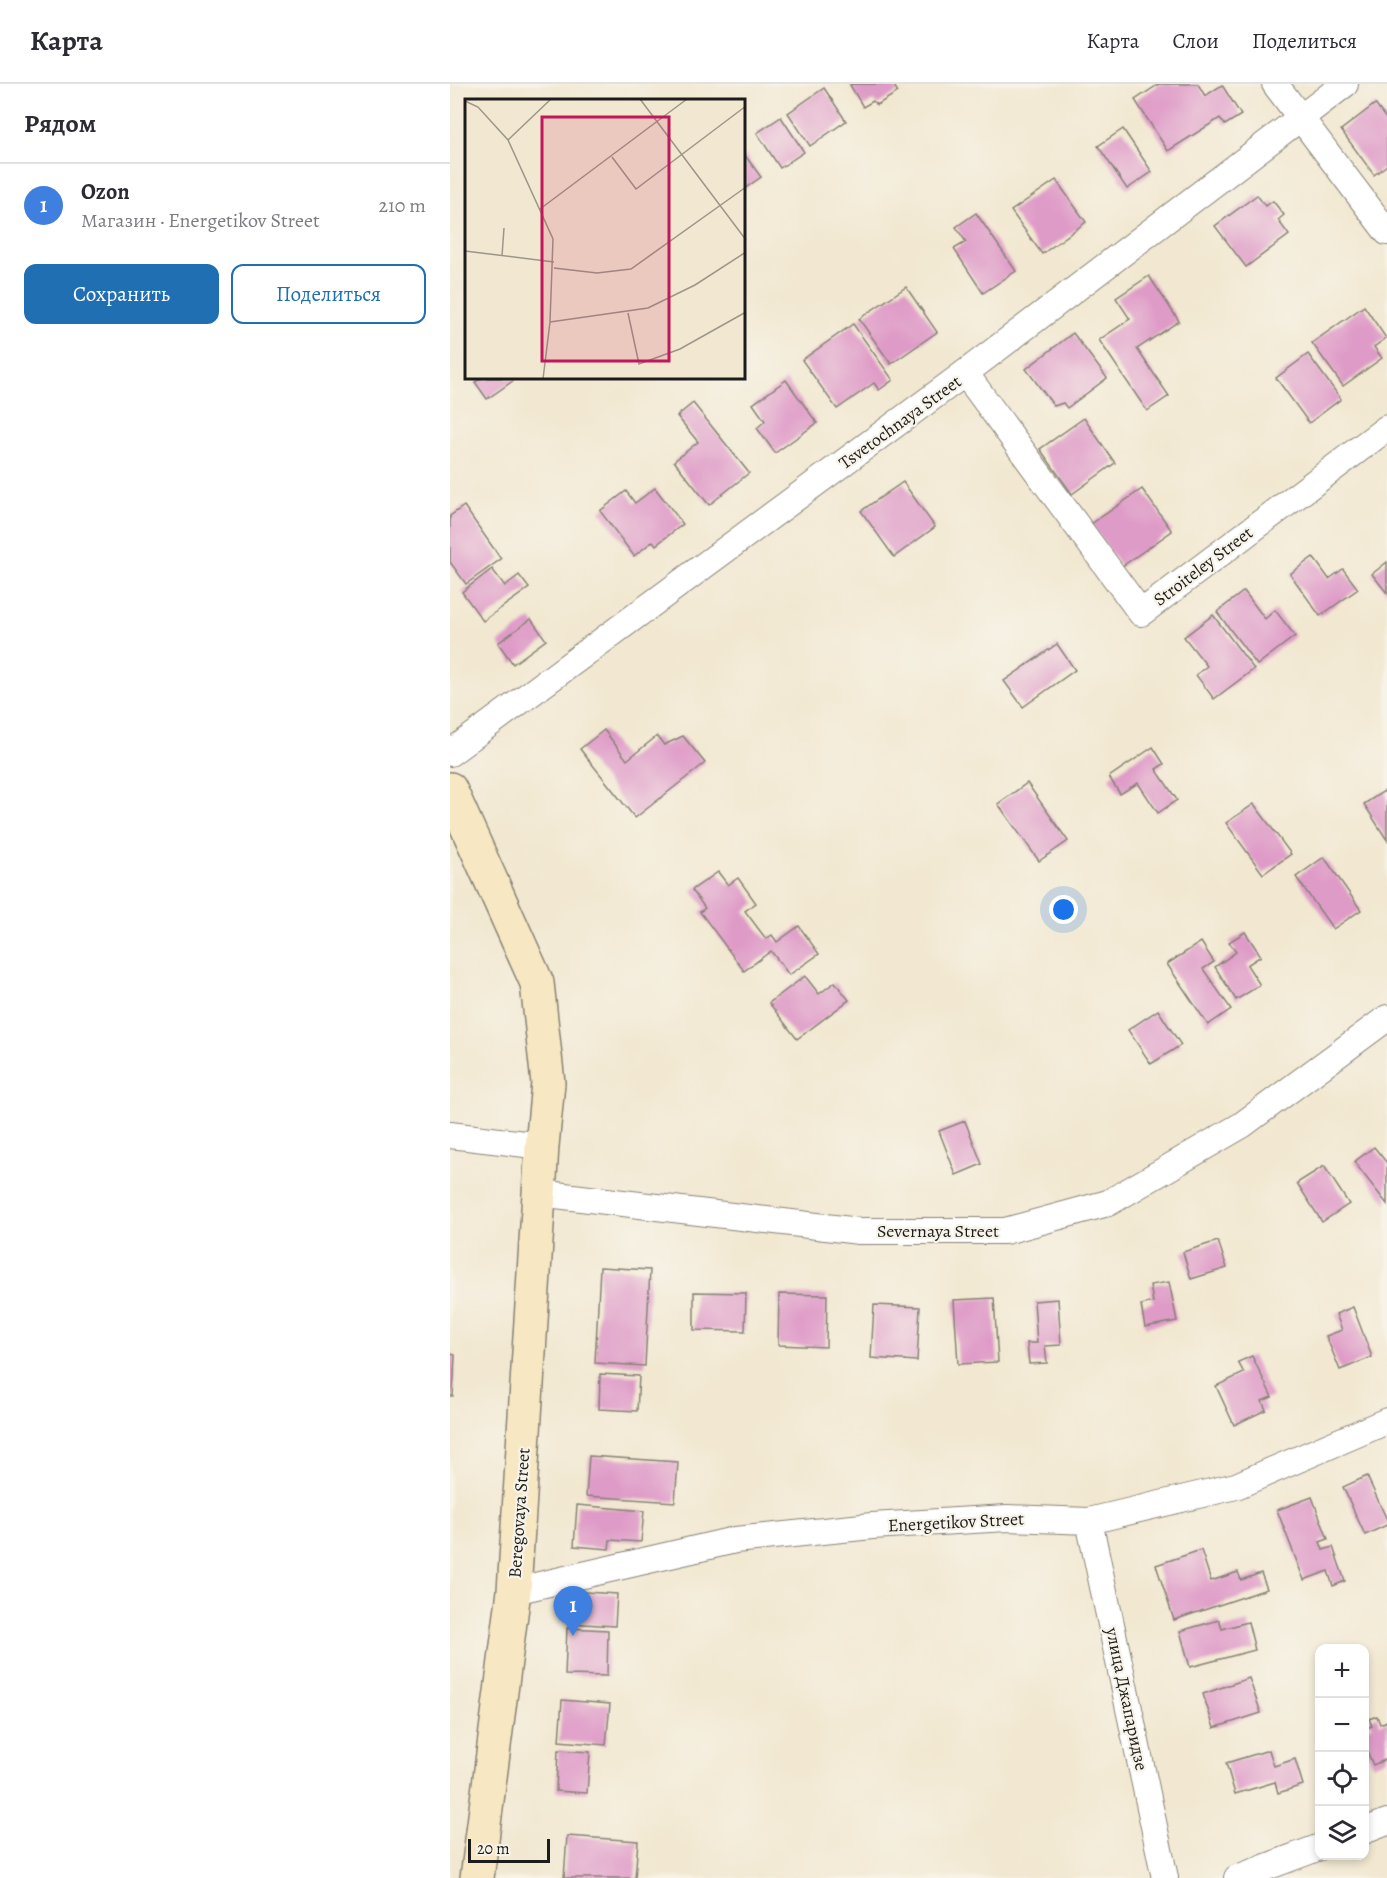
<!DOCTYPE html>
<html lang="ru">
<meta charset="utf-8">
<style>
:root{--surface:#fff;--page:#f2f2f3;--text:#2b2b33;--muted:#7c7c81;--line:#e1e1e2;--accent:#1f6fb2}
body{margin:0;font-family:Alegreya,serif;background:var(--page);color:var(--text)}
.controls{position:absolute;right:18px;bottom:18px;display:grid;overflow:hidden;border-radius:12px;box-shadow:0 3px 9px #0003}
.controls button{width:54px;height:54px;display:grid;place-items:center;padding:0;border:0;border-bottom:2px solid var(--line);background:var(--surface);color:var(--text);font:30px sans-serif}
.scale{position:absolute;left:18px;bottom:15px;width:82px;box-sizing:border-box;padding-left:6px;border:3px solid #1c1c1c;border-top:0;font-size:16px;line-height:21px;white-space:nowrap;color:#1c1c1c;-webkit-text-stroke:4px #f7f3e8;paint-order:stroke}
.you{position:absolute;left:614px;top:826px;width:21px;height:21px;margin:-15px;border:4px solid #fff;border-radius:50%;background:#1a73e8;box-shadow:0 0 0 9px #1a73e833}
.badge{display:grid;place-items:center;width:39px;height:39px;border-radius:50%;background:var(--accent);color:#fff;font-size:20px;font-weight:700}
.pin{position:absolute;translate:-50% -50px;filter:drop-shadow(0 2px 3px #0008)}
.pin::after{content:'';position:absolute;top:32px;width:21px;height:18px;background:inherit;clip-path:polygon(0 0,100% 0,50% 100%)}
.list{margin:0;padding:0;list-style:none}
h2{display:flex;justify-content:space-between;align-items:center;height:78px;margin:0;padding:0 24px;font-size:26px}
h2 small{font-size:20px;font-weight:400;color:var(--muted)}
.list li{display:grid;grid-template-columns:39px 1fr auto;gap:18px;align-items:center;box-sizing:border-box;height:84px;padding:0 24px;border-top:2px solid var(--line)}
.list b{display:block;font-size:22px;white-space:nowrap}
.list p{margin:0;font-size:20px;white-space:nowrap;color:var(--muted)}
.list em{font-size:20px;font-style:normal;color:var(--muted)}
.actions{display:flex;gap:12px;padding:18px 24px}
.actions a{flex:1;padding:14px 0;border:2px solid var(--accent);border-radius:12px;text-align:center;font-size:21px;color:var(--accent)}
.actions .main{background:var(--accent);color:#fff}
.icon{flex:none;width:33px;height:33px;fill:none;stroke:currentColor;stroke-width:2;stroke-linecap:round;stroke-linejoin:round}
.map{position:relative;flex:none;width:937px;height:1794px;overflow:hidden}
header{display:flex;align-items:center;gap:36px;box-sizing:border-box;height:84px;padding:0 30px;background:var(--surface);border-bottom:2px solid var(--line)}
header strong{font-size:28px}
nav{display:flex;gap:33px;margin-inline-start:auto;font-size:21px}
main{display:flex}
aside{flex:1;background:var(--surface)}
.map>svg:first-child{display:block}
</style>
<header>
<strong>Карта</strong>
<nav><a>Карта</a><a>Слои</a><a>Поделиться</a></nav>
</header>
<main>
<aside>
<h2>Рядом<small></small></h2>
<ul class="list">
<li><span class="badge" style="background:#3f7fe0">1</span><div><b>Ozon</b><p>Магазин · Energetikov Street</p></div><em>210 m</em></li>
</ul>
<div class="actions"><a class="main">Сохранить</a><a>Поделиться</a></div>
</aside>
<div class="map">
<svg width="937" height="1794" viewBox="0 0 937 1794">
<rect width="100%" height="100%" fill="#f7f3e8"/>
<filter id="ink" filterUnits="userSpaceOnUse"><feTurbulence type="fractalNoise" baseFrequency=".0167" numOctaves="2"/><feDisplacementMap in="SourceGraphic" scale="12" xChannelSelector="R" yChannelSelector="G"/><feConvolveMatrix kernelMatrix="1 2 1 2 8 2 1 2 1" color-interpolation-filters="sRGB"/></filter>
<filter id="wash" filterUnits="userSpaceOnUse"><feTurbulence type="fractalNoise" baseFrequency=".008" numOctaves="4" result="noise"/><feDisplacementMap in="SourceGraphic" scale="24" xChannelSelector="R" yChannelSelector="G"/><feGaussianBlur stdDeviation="1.35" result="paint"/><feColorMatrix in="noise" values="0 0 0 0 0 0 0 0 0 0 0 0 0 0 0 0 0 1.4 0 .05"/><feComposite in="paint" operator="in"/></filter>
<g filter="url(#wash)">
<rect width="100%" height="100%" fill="#f2e8d1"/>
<g id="blocks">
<g fill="#df9bc8">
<polygon points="402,0 443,0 448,8 427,21 423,17 413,23 400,1"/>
<polygon points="709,0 748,0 755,12 772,1 791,31 775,41 770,34 718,67 685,16"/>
<polygon points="374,4 396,37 360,62 338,29"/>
<polygon points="925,20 937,36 937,81 924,91 891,46"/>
<polygon points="331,33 354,68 330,84 307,49"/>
<polygon points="673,45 702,88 677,105 648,62"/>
<polygon points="294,70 311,93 294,105"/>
<polygon points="606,96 636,138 592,170 561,127"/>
<polygon points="807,111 815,122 823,117 834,131 828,136 839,151 796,183 765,142"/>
<polygon points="526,129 566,187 533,209 504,165 516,158 506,143"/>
<polygon points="699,192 729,237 687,265 719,312 697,327 649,256 680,235 666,214"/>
<polygon points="456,203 487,248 441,280 409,235"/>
<polygon points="914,222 936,254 924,263 932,274 893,302 862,259"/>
<polygon points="403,240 443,296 429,306 424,299 387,325 352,276"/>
<polygon points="623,249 657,294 617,324 613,319 604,322 576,285"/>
<polygon points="858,270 891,315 859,339 826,294"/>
<polygon points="32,294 67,294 37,315 25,298"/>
<polygon points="336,296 367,339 325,369 307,344 315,337 303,320"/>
<polygon points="243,319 299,389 259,421 224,377 248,358 227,332"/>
<polygon points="634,334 665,379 622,410 590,365"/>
<polygon points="453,398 485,443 444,473 411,427"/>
<polygon points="205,404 233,440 206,461 203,457 184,472 150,427 176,407 185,419"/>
<polygon points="692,405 722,447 671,483 641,440"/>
<polygon points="14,422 51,475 16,500 0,478 0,432"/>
<polygon points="863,473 879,495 893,485 908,505 870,532 840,490"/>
<polygon points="937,478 937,509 922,490"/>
<polygon points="42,485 55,502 69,491 79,504 33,537 12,508"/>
<polygon points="794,507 815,535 825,526 845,552 807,581 767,528"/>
<polygon points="763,531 804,585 764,615 746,591 757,582 734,553"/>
<polygon points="81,535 96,556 63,580 48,559"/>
<polygon points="607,560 625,586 573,623 554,597"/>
<polygon points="154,646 177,676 207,652 214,661 233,652 255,679 185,734 130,665"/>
<polygon points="703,663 714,680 706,685 727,716 708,729 688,699 670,710 659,693"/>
<polygon points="577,699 618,757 589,777 548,720"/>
<polygon points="934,707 937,711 937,756 914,720"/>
<polygon points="804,720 841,770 813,790 776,739"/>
<polygon points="874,773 911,826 883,845 846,793"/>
<polygon points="268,788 278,801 288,794 306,819 295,827 316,855 322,851 327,858 349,842 369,870 339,891 321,867 294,887 250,828 255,824 242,806"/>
<polygon points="795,848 811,872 797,881 810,901 786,916 765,883 786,868 779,858"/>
<polygon points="751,858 764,878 753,885 781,925 758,941 717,880"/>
<polygon points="355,892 369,910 385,898 399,916 347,955 319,919"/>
<polygon points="708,926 731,961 701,980 678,946"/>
<polygon points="515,1037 532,1080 506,1091 489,1047"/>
<polygon points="924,1063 937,1079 937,1120 904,1078"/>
<polygon points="874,1082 899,1120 872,1138 847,1099"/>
<polygon points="768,1157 777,1184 741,1195 733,1168"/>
<polygon points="150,1183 200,1186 195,1282 145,1279"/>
<polygon points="719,1198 727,1237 695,1243 691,1221 703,1218 700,1201"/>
<polygon points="244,1208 296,1209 295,1247 244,1246"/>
<polygon points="329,1210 377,1211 376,1263 328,1261"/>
<polygon points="544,1214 548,1278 508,1280 504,1216"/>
<polygon points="608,1215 611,1261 595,1262 597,1279 579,1280 577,1259 587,1259 584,1217"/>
<polygon points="424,1221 470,1223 467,1277 421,1274"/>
<polygon points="903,1223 922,1273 890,1286 876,1252 892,1246 886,1230"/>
<polygon points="0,1270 5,1271 3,1312 0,1312"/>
<polygon points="802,1272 822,1313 812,1317 816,1326 784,1341 766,1302 794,1289 788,1278"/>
<polygon points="150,1290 189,1292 187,1327 149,1325"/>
<polygon points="139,1372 228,1378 225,1418 136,1412"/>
<polygon points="917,1392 937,1436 937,1441 915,1451 893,1403"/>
<polygon points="862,1413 878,1455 870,1458 873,1466 883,1463 895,1497 883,1502 878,1487 854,1496 827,1426"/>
<polygon points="127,1421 194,1427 191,1458 160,1456 159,1465 124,1462"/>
<polygon points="751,1466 761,1497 788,1488 791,1496 811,1489 817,1505 724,1536 706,1481"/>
<polygon points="120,1507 167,1510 165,1542 117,1539"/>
<polygon points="769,1536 772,1545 798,1538 805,1566 740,1583 730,1547"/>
<polygon points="117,1544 158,1546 157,1592 115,1591"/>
<polygon points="799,1594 811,1629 764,1644 753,1610"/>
<polygon points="112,1616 160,1620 156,1661 109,1657"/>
<polygon points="927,1632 930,1640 937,1637 937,1675 923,1681 914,1660 914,1645 922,1642 919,1635"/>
<polygon points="108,1666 140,1668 137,1709 106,1707"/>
<polygon points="819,1666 824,1682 845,1675 853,1701 828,1709 825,1698 785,1710 776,1679"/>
<polygon points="117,1752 188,1757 185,1794 114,1794"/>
</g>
</g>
</g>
<g filter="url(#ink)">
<use href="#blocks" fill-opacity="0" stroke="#878276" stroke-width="1.5"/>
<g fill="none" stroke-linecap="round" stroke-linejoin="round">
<g stroke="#878276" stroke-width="28">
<g id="minor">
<polyline points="825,0 937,148"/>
<polyline points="515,289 691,529 937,344"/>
<polyline points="0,669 515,289 895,0"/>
<polyline points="0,1051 92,1062"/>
<polyline points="89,1109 409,1147 555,1147 658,1119 792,1041 937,934"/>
<polyline points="639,1437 715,1794"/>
<polyline points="64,1507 285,1456 422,1442 557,1434 639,1437 786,1402 937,1337"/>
<polyline points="914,1747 937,1738"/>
<polyline points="787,1794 870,1763"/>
</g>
</g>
<g stroke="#878276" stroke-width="36">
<polyline id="secondary" points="0,705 87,899 98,999 92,1062 64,1507 27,1794"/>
</g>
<use href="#minor" stroke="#fff" stroke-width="26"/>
<use href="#secondary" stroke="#f7e8c3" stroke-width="33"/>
</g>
</g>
<g text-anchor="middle" stroke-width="4.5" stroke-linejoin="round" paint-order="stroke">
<g font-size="18" fill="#1c1c1c" stroke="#f7f3e8">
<text transform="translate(450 338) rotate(-36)" y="6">Tsvetochnaya Street</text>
<text transform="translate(753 482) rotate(-37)" y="6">Stroiteley Street</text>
<text x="488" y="1153">Severnaya Street</text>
<text transform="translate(69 1429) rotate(-86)" y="6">Beregovaya Street</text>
<text transform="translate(506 1438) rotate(-3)" y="6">Energetikov Street</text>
<text transform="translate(677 1615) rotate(78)" y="6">улица Джапаридзе</text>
</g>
</g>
<g transform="translate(15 15)">
<rect width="280" height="280" fill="#f2e8d1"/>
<path fill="none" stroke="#9c9689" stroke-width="1.5" d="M175 0 281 141M0 2 13 8 43 41 88 140 85 223 78 280M43 41 86 0M147 58 171 90 281 7M75 110 222 0M0 152 89 163M37 157 39 129M89 169 132 174 166 170 281 88M163 214 174 265 215 250 281 213M85 223 183 209 230 186 281 153"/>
<path fill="#c2185b" fill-opacity="0.15" stroke="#c2185b" stroke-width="3" d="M77 18H204V262H77Z"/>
<rect width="280" height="280" fill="none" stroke="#1c1c1c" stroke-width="3"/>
</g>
</svg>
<div class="controls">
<button>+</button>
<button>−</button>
<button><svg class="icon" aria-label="locate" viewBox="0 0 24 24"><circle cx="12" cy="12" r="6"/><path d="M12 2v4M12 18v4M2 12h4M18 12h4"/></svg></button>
<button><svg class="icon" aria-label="layers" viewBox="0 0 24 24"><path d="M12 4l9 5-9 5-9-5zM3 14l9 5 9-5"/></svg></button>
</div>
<div class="scale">20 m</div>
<div class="you"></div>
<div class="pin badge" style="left:123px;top:1552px;background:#3f7fe0">1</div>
</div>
</main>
